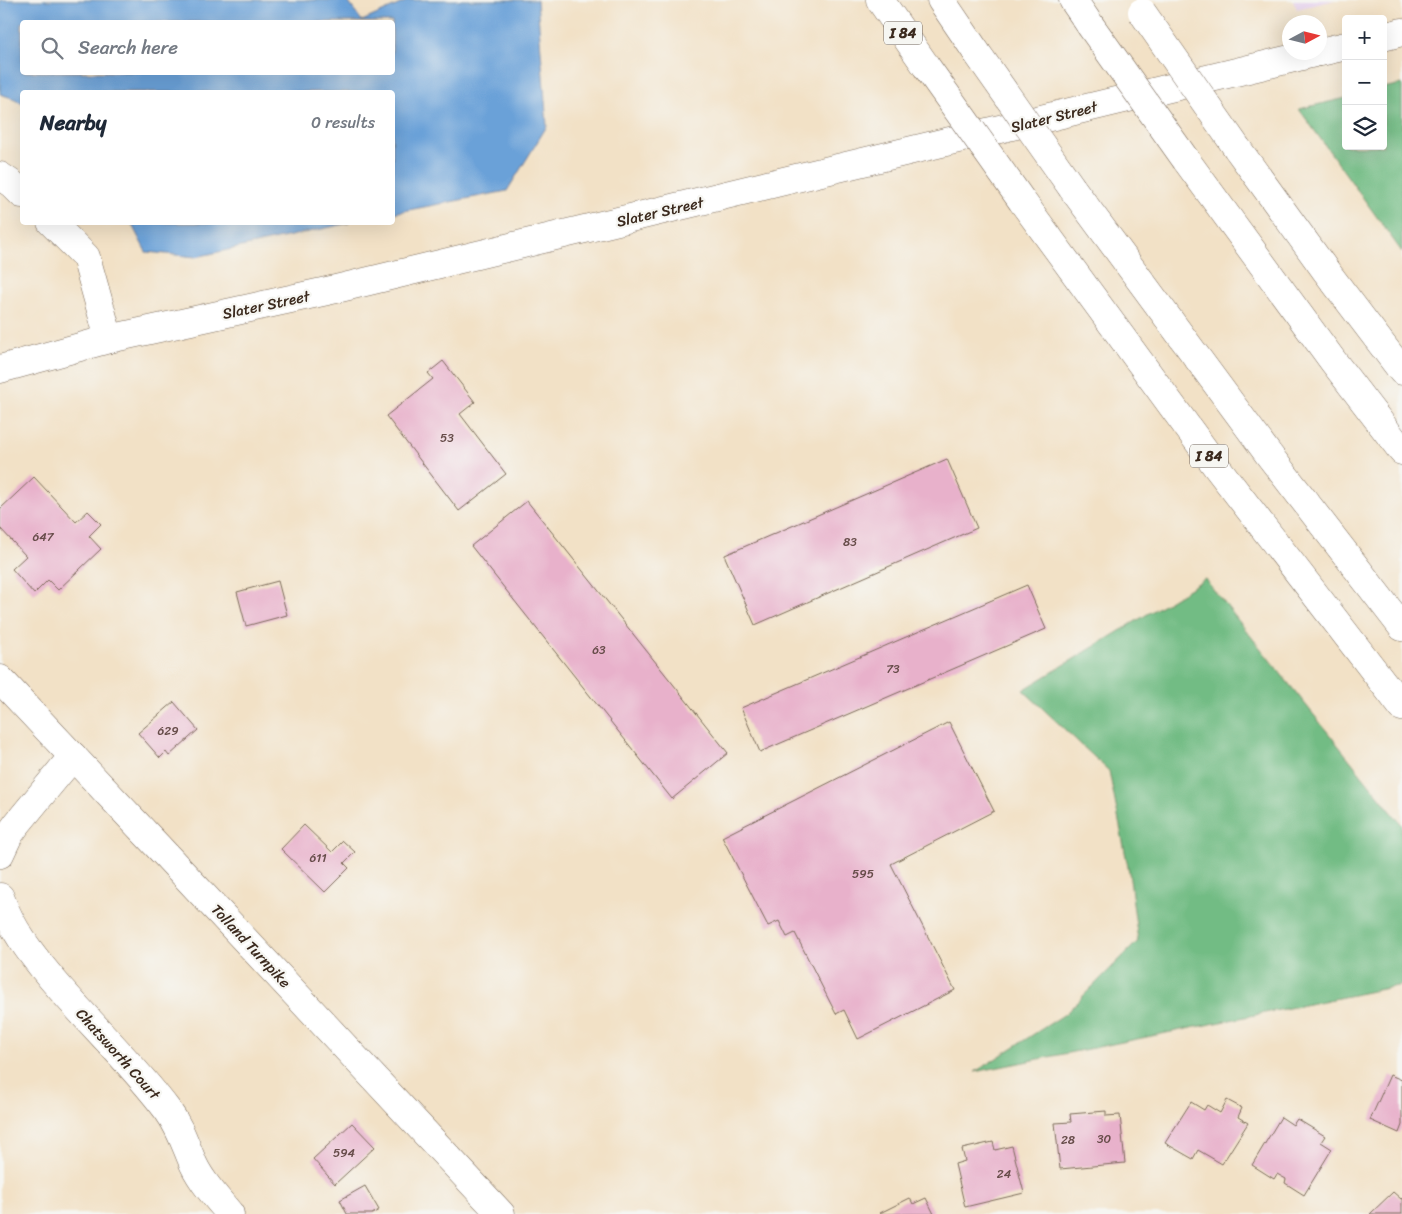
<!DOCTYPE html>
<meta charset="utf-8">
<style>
:root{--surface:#fff;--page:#f2f2f3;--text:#1f2937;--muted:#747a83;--line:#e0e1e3}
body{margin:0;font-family:Sriracha,sans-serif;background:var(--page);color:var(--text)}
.controls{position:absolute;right:15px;top:15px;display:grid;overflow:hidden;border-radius:5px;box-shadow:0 5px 20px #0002}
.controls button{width:45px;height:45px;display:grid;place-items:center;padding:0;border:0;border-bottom:1px solid var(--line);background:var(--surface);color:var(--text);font:25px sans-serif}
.compass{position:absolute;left:1282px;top:15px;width:45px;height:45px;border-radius:50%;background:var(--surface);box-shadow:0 5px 20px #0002;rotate:83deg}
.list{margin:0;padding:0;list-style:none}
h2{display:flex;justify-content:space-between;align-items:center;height:65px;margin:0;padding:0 20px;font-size:21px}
h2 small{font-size:16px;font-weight:400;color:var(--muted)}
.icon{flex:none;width:28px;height:28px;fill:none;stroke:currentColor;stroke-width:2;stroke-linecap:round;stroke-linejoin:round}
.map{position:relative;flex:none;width:1402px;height:1214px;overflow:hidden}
.search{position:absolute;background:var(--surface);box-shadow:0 5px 20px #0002;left:20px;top:20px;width:375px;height:55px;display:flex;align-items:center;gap:12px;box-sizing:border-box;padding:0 18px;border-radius:5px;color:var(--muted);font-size:19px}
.panel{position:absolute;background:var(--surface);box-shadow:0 5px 20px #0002;left:20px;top:90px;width:375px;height:135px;border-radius:5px}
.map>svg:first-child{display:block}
</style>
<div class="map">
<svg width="1402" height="1214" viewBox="0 0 1402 1214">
<rect width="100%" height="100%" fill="#f6f6f2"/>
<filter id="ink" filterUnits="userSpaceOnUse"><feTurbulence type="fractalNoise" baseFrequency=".02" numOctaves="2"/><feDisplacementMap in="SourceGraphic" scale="10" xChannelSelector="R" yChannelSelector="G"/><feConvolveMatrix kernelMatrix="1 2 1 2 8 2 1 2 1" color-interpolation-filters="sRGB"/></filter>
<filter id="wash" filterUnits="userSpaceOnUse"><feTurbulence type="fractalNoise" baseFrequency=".0096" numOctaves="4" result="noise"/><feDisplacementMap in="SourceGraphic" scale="20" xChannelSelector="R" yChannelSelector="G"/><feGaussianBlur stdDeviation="1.12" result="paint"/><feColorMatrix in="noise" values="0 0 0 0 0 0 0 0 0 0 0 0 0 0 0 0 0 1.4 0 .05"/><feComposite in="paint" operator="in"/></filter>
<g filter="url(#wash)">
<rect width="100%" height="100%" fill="#f2e1c6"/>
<polygon fill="#e7d2ef" points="1293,0 1335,0 1297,9"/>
<g fill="#72bc84" stroke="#567351">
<polygon points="1402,84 1402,252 1299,109 1346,98 1346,146 1383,146 1383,88"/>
<polygon points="1205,579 1402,825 1402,985 975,1072 1065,1014 1138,941 1129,872 1109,771 1023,690"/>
</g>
<g fill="#6aa1d8" stroke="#52667b" fill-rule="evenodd">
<path d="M0 0H347L362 21 409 0H537L547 126 507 191 393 213 392 92H22V104L15 99 0 94ZM22 22H392V72H22Z"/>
<polygon points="131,223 349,223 196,257 146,252"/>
</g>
<g id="blocks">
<g fill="#e8b1cb">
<polygon points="443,361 475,402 460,414 506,474 459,511 386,416 433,379 428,373"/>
<polygon points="947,459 977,528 755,625 725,557 725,555"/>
<polygon points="34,477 76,522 88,511 101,524 89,536 101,549 58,590 48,580 34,594 12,569 26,556 0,528 0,509"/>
<polygon points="527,501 728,753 672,799 471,546"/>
<polygon points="278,581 287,615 246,626 237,592"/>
<polygon points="1027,585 1046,629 760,752 741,708"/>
<polygon points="174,702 198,730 169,756 166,752 160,758 138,733"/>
<polygon points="949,722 994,811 891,864 955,990 858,1039 844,1010 836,1014 795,933 787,937 779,921 768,926 722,837"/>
<polygon points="304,825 332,852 343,841 355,852 344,863 349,868 325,892 281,849"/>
<polygon points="1390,1075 1402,1080 1402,1125 1399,1133 1370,1120"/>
<polygon points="1227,1100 1242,1108 1238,1117 1248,1123 1222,1164 1198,1150 1193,1159 1165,1143 1191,1102 1204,1110 1207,1105 1220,1113"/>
<polygon points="1106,1111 1106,1116 1120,1115 1125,1163 1060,1169 1055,1123 1071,1122 1070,1114"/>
<polygon points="1281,1117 1293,1125 1297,1119 1325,1136 1321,1142 1332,1149 1304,1195 1285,1183 1286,1179 1277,1174 1274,1179 1252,1165"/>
<polygon points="352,1123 375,1147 335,1184 313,1159"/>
<polygon points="993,1142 995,1150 1012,1146 1024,1193 965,1207 955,1164 965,1161 962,1149"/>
<polygon points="365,1186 379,1210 372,1214 347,1214 340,1200"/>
<polygon points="1393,1192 1401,1199 1402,1198 1402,1214 1370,1214"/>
<polygon points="910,1198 913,1204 926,1198 934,1214 881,1214 880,1213"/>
</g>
</g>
</g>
<g filter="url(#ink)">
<use href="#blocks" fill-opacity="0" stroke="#7b6a59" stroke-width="1"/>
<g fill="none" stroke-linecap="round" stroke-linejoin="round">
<g stroke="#7b6a59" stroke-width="29">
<g id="minor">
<polyline points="0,176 12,184 22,194"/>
<polyline points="51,222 86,257 109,339"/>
<polyline points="0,854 9,835 17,824 73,756"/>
<path d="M0 897C11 928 31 954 52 979 90 1024 133 1064 168 1111 179 1126 184 1141 191 1158 198 1178 217 1198 230 1214"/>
</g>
</g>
<g stroke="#7b6a59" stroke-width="29">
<g id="tertiary">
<polyline points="1383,37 1402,32"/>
<polyline points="1320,52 1346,46"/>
<polyline points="0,369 109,339 336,289 1319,52"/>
<polyline points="0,679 164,853 501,1214"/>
</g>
</g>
<g stroke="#7b6a59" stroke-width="29">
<g id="motorway">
<polyline points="880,0 926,66"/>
<polyline points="941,0 977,53"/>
<polyline points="1073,0 1090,25"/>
<polyline points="1237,148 1326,271 1402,371"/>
<polyline points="1186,160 1333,361 1402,451"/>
<polyline points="1072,188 1269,455 1402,627"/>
<polyline points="1022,201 1216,466 1402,707"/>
</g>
</g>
<use href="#minor" stroke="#fff" stroke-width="28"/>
<use href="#tertiary" stroke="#fff" stroke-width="28"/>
<use href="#motorway" stroke="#fff" stroke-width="28"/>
<g stroke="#7b6a59" stroke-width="29" stroke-linecap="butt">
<g id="motorway-bridge">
<polyline points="1142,12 1237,148"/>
<polyline points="1090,25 1186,160"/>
<polyline points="977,53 1072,188"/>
<polyline points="926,66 1022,201"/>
</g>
</g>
<use href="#motorway-bridge" stroke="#fff" stroke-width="28"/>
</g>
</g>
<g text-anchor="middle" stroke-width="4.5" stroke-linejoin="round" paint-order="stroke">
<g font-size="12" fill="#664c49">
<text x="447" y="442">53</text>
<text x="43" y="541">647</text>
<text x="850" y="546">83</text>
<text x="599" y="654">63</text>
<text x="893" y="673">73</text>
<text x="168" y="735">629</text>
<text x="318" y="862">611</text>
<text x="863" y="878">595</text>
<text x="1104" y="1143">30</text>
<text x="1068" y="1144">28</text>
<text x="344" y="1157">594</text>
<text x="1004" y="1178">24</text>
</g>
<g fill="#f6f6f2" stroke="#73675e" stroke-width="1">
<rect x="884" y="21.5" width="38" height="23" rx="4"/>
<rect x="1190" y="444.5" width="38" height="23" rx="4"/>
</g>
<g font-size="14" font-weight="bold" fill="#3b2a1e">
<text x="903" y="38">I 84</text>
<text x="1209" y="461">I 84</text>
</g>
<g font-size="15" fill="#3b2a1e" stroke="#f6f6f2">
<text transform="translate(1054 117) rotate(-14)" y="5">Slater Street</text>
<text transform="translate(660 212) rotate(-13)" y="5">Slater Street</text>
<text transform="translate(266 305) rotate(-12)" y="5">Slater Street</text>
<text transform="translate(251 946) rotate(47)" y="5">Tolland Turnpike</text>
<text transform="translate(118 1054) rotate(48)" y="5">Chatsworth Court</text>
</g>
</g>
</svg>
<div class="controls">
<button>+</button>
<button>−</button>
<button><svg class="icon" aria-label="layers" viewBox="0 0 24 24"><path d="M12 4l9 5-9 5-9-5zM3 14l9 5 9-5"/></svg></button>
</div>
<svg class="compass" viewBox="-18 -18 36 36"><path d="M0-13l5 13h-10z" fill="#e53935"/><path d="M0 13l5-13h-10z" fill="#747a83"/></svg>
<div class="search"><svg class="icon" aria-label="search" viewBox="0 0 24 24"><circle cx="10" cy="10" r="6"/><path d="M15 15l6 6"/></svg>Search here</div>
<section class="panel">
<h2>Nearby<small>0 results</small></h2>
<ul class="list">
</ul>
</section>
</div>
